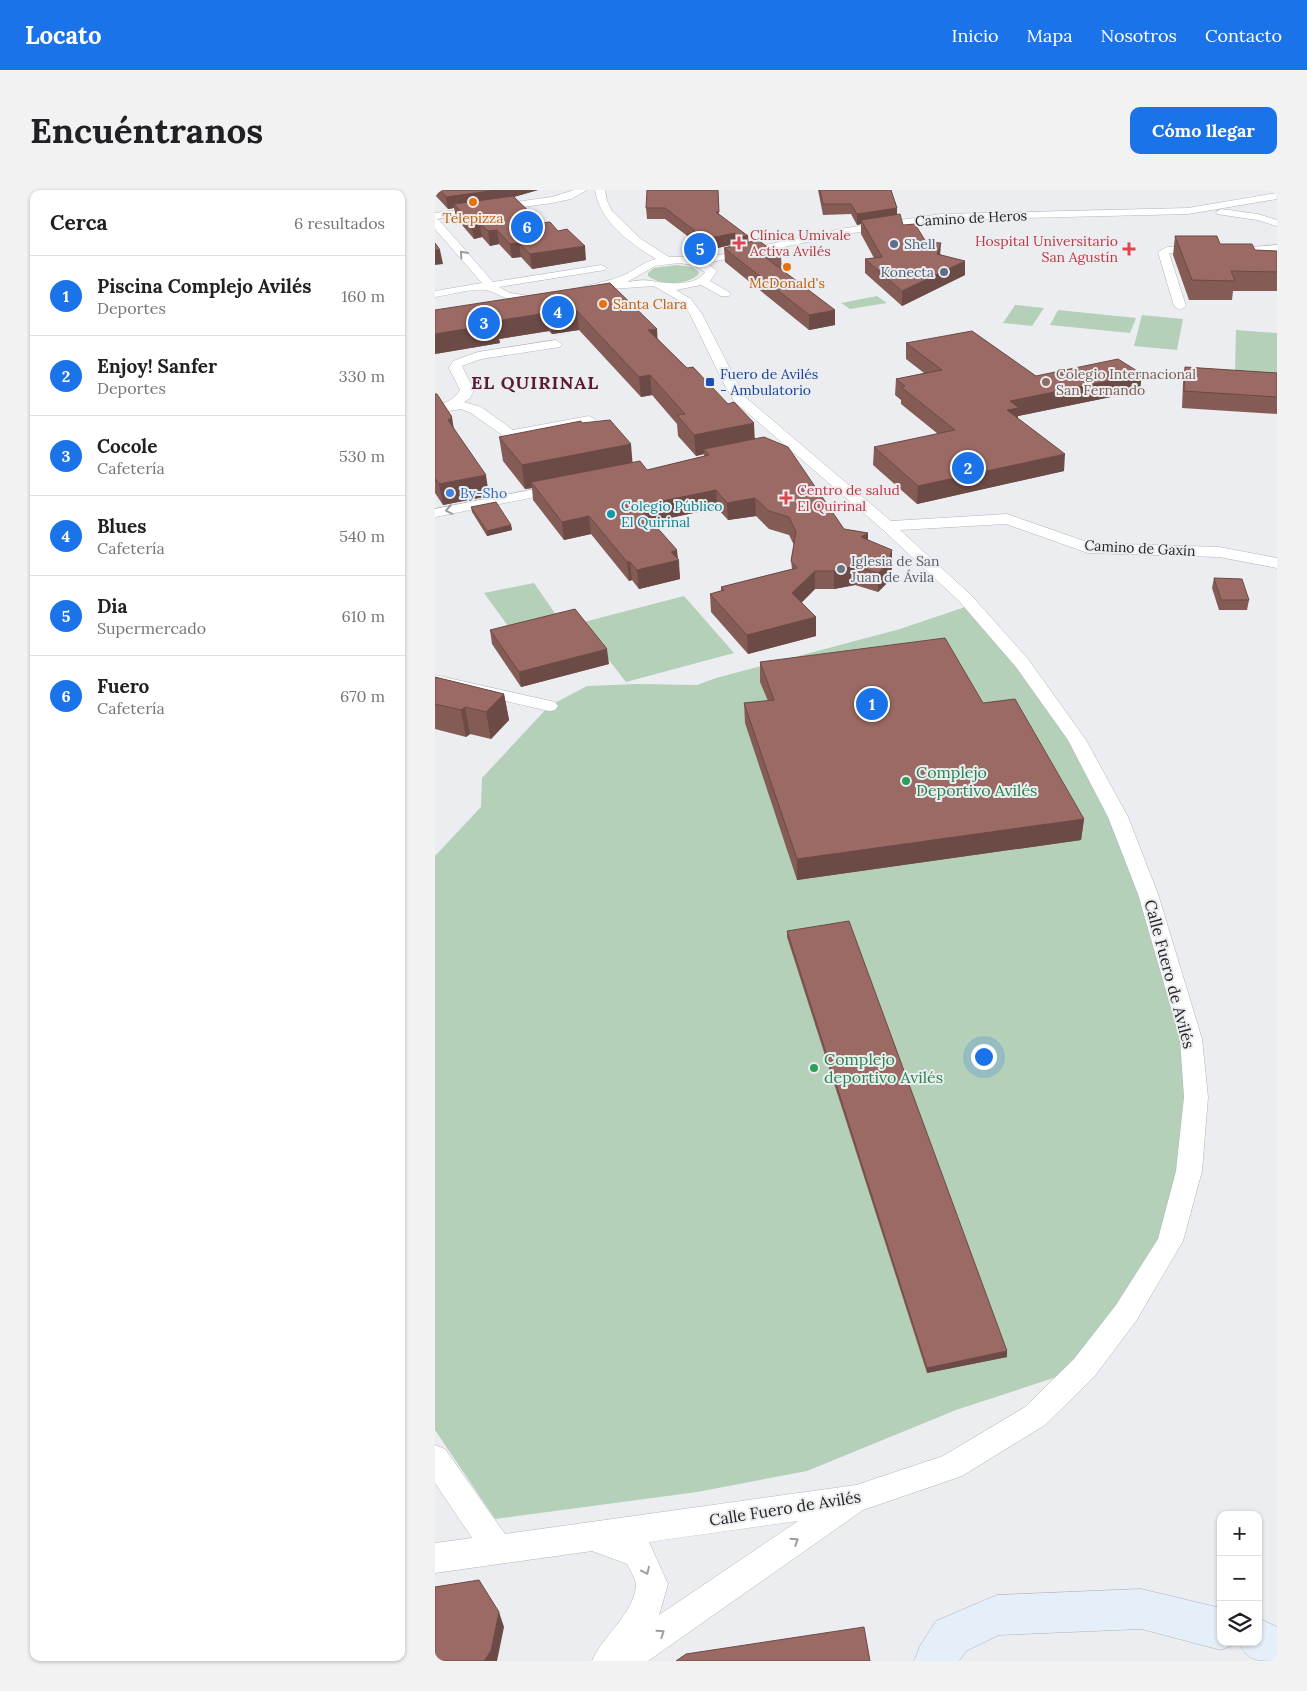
<!DOCTYPE html>
<html lang="es">
<meta charset="utf-8">
<style>
:root{--surface:#fff;--page:#f2f2f2;--text:#202124;--muted:#757577;--line:#e0e0e0;--accent:#1a73e8}
body{margin:0;font-family:Lora,serif;background:var(--page);color:var(--text)}
.controls{position:absolute;right:15px;bottom:15px;display:grid;overflow:hidden;border-radius:10px;box-shadow:0 1px 4px #0004}
.controls button{width:45px;height:45px;display:grid;place-items:center;padding:0;border:0;border-bottom:1px solid var(--line);background:var(--surface);color:var(--text);font:25px sans-serif}
.you{position:absolute;left:548px;top:866px;width:18px;height:18px;margin:-12px;border:4px solid #fff;border-radius:50%;background:#1a73e8;box-shadow:0 0 0 8px #1a73e833}
.badge{display:grid;place-items:center;width:32px;height:32px;border-radius:50%;background:var(--accent);color:#fff;font-size:16px;font-weight:700}
.pin{position:absolute;translate:-50% -50%;border:2px solid #fff;box-shadow:0 1px 5px #0006}
.list{margin:0;padding:0;list-style:none}
h2{display:flex;justify-content:space-between;align-items:center;height:65px;margin:0;padding:0 20px;font-size:21px}
h2 small{font-size:16px;font-weight:400;color:var(--muted)}
.list li{display:grid;grid-template-columns:32px 1fr auto;gap:15px;align-items:center;box-sizing:border-box;height:80px;padding:0 20px;border-top:1px solid var(--line)}
.list b{display:block;font-size:19px;white-space:nowrap}
.list p{margin:0;font-size:16px;white-space:nowrap;color:var(--muted)}
.list em{font-size:16px;font-style:normal;color:var(--muted)}
.icon{flex:none;width:28px;height:28px;fill:none;stroke:currentColor;stroke-width:2;stroke-linecap:round;stroke-linejoin:round}
.map{position:relative;flex:none;width:842px;height:1471px;overflow:hidden;border-radius:10px}
header{display:flex;align-items:center;gap:30px;box-sizing:border-box;height:70px;padding:0 25px;background:var(--accent);color:#fff}
header strong{font-size:24px}
nav{display:flex;gap:28px;margin-inline-start:auto;font-size:18px}
.intro{display:flex;align-items:center;justify-content:space-between;box-sizing:border-box;height:120px;padding:0 30px}
h1{margin:0;font-size:35px}
.button{padding:12px 22px;border-radius:10px;background:var(--accent);color:#fff;font-size:18px;font-weight:700}
main{display:flex;gap:30px;padding:0 30px}
aside{flex:1;background:var(--surface);border-radius:10px;box-shadow:0 1px 4px #0004}
.map>svg:first-child{display:block}
</style>
<header>
<strong>Locato</strong>
<nav><a>Inicio</a><a>Mapa</a><a>Nosotros</a><a>Contacto</a></nav>
</header>
<div class="intro"><h1>Encuéntranos</h1><a class="button">Cómo llegar</a></div>
<main>
<aside>
<h2>Cerca<small>6 resultados</small></h2>
<ul class="list">
<li><span class="badge">1</span><div><b>Piscina Complejo Avilés</b><p>Deportes</p></div><em>160 m</em></li>
<li><span class="badge">2</span><div><b>Enjoy! Sanfer</b><p>Deportes</p></div><em>330 m</em></li>
<li><span class="badge">3</span><div><b>Cocole</b><p>Cafetería</p></div><em>530 m</em></li>
<li><span class="badge">4</span><div><b>Blues</b><p>Cafetería</p></div><em>540 m</em></li>
<li><span class="badge">5</span><div><b>Dia</b><p>Supermercado</p></div><em>610 m</em></li>
<li><span class="badge">6</span><div><b>Fuero</b><p>Cafetería</p></div><em>670 m</em></li>
</ul>
</aside>
<div class="map">
<svg width="842" height="1471" viewBox="0 0 842 1471">
<rect width="100%" height="100%" fill="#ecedf0"/>
<g fill="#b4d0b8">
<path d="M242 75 257 77 264 82 263 85C252 95 225 96 213 86V83L219 78Z"/>
<polygon points="442,106 452,113 415,119 406,113"/>
<polygon points="580,115 609,118 597,136 568,133"/>
<polygon points="623,120 701,128 695,143 615,135"/>
<polygon points="707,125 748,129 742,160 699,156"/>
<polygon points="801,140 842,143 842,183 800,180"/>
<polygon points="99,393 126,432 78,443 49,403"/>
<polygon points="249,406 299,463 191,492 145,433"/>
<polygon points="536,415 587,473 683,627 756,849 735,1051 649,1178 521,1220 372,1281 262,1302 60,1329 0,1240 0,666 46,617 47,588 114,516 152,496 202,494 262,495 281,488 465,439"/>
</g>
<g fill="none" stroke-linecap="round" stroke-linejoin="round">
<g stroke="#b3b4b6" stroke-width="1">
<g id="street">
<path d="M139 0H152L136 9 117 13 1 29 4 30 58 92 166 75 172 78 170 80 64 97 75 103 95 106 97 108C85 121 60 100 50 100 39 98 13 105 0 107V101L47 93 0 39V23L117 7Z"/>
<path d="M160 0H170L172 11 177 21 206 49 234 67H255L284 65 411 38 506 24 753 18 842 3V9L753 24 506 30 411 44 272 73 282 81 275 91 294 102 296 104 294 106H286L266 95 241 100 256 109 267 124 309 206 456 331 572 324 655 353 784 357 842 368V378L784 367 653 363 571 334 465 340 536 405 593 469 651 550 693 627 723 704 767 849 773 907 767 981 748 1051 701 1131 659 1187 610 1235 527 1286 428 1320 213 1471H157C168 1445 198 1425 201 1396 201 1389 195 1380 192 1374L157 1361 0 1383V1353L37 1348 0 1293V1255L10 1259 70 1344 421 1295 508 1266 590 1217 639 1169 681 1115 723 1049 741 981 749 907 745 849 703 704 673 627 633 550 581 477 524 411 447 339 299 211 287 190 255 124 248 113 219 96 147 101 145 99 147 97C162 93 175 91 189 85 202 79 206 73 221 69 195 53 165 32 160 0ZM244 73 258 75 270 82C260 98 229 93 216 91 209 89 200 91 192 92L220 76ZM363 1331 224 1425 233 1394 214 1352Z"/>
<polygon points="786,19 823,24 842,30 842,36 822,30 782,24 781,22"/>
<polygon points="842,55 842,61 817,63 734,63 751,116 745,120 739,116 723,62 732,57 817,57"/>
<path d="M121 150 127 154 125 157 46 169 27 176 39 200 35 208 29 212 46 217 78 240 154 226 161 230 159 233 76 249 71 248 36 223 26 219 0 223V215C10 214 20 209 25 200L14 178 18 171 43 162Z"/>
<polygon points="125,294 130,295 132,298 130,301 0,327 0,319"/>
<polygon points="0,485 120,512 123,516 120,520 114,521 0,495"/>
</g>
</g>
<g stroke="#b3b4b6" stroke-width="1">
<g id="secondary">
<polygon points="706,1399 786,1418 786,1452 801,1454 786,1460 706,1439 564,1445 531,1461 524,1471 479,1471 485,1456 501,1431 562,1405"/>
<path d="M823 1428 842 1437V1471C822 1471 812 1471 804 1452H823Z"/>
</g>
</g>
<use href="#street" fill="#fff" fill-rule="evenodd"/>
<use href="#secondary" fill="#e4effa" fill-rule="evenodd"/>
</g>
<g fill="#855b56">
<polygon points="0,0 103,0 79,7 106,33 151,70 97,79 86,67 77,68 64,54 55,56 47,47 39,49 21,28 19,18 13,19 0,5"/>
<polygon points="283,0 284,24 313,52 346,67 347,80 400,135 374,140 290,72 289,58 300,56 300,54 252,65 255,48 230,29 212,29 211,18"/>
<polygon points="383,0 456,0 462,18 462,25 468,35 491,52 530,85 467,116 430,83 430,69 439,68 426,44 426,34 422,35 416,24 388,25"/>
<polygon points="740,46 820,60 842,61 842,101 798,101 797,110 754,110 738,65"/>
<polygon points="175,93 223,149 409,339 433,343 433,350 457,378 452,393 443,402 420,395 399,399 380,399 367,412 381,446 313,464 276,422 275,404 286,401 286,397 357,379 356,371 359,355 354,345 334,339 321,326 293,330 282,318 217,332 244,370 245,389 204,399 197,390 194,391 156,344 129,350 98,310 97,298 90,299 68,271 64,247 147,233 197,272 212,280 269,266 269,264 261,266 243,246 242,234 217,205 206,207 144,140 117,144 114,141 64,149 65,153 0,164"/>
<polygon points="471,153 601,186 705,201 583,226 583,229 629,281 482,314 438,275 439,257 503,244 466,214 466,210 460,205 461,189 489,183 471,169"/>
<polygon points="750,177 842,183 842,224 747,218 748,193"/>
<polygon points="0,204 19,238 54,306 8,315 0,303"/>
<polygon points="36,317 76,335 77,340 52,346 37,322"/>
<polygon points="779,388 814,410 812,420 784,420 777,398"/>
<polygon points="55,440 174,474 86,497 57,454"/>
<polygon points="325,472 548,513 649,629 646,650 362,690 310,533 309,513 333,511 325,492"/>
<polygon points="0,487 69,504 74,530 56,549 35,544 31,547 0,539"/>
<polygon points="352,741 572,1167 492,1183 352,747"/>
</g>
<g fill="#6c4a46">
<polygon points="62,0 103,0 71,9 19,14 19,18 13,19 11,7"/>
<polygon points="462,18 462,29 426,30 426,34 422,35 422,24"/>
<polygon points="45,33 47,47 39,49 36,34"/>
<polygon points="62,40 64,54 55,56 53,41"/>
<polygon points="300,43 313,46 314,57 300,60 300,54 252,65 251,53"/>
<polygon points="84,53 86,67 77,68 75,54"/>
<polygon points="506,53 505,67 502,64"/>
<polygon points="150,56 151,70 97,79 95,64"/>
<polygon points="0,60 5,60 8,74 0,75"/>
<polygon points="530,71 530,85 467,116 467,101"/>
<polygon points="400,120 400,135 374,140 374,125"/>
<polygon points="142,121 144,140 117,144 114,126"/>
<polygon points="112,123 114,141 64,149 65,153 0,164 0,144 60,131"/>
<polygon points="222,139 223,158 213,140"/>
<polygon points="707,184 705,201 583,226 582,235 572,220 575,211"/>
<polygon points="215,185 217,205 206,207 204,187"/>
<polygon points="17,227 20,247 13,230"/>
<polygon points="319,233 320,254 269,259 269,264 261,266 259,245"/>
<polygon points="196,254 198,278 96,292 97,298 90,299 87,275"/>
<polygon points="630,264 629,281 482,314 483,296"/>
<polygon points="51,285 54,306 8,315 4,294"/>
<polygon points="281,300 282,318 205,334 203,316"/>
<polygon points="320,308 321,326 293,330 292,313"/>
<polygon points="154,326 156,344 129,350 127,332"/>
<polygon points="76,335 77,340 52,346 52,341"/>
<polygon points="433,343 433,361 426,347"/>
<polygon points="242,360 245,389 204,399 202,380 236,362"/>
<polygon points="457,360 457,378 452,393 443,402 443,383"/>
<polygon points="192,372 195,372 197,390 194,391"/>
<polygon points="420,376 420,395 399,399 399,381"/>
<polygon points="380,381 380,399 358,421 357,403"/>
<polygon points="381,427 381,446 313,464 312,445"/>
<polygon points="172,459 174,474 86,497 84,482"/>
<polygon points="69,504 74,530 56,549 51,522"/>
<polygon points="30,517 35,544 31,547 26,520"/>
<polygon points="649,629 646,650 362,690 362,669"/>
<polygon points="572,1161 572,1167 492,1183 492,1178"/>
<polygon points="64,1422 69,1437 62,1471 49,1471"/>
</g>
<g fill="#9b6a64" stroke="#6c4a46">
<polygon points="5,0 62,0 11,7"/>
<polygon points="212,0 283,0 284,22 281,22 313,46 299,48 300,43 251,53 260,41 230,18 211,18"/>
<polygon points="385,0 456,0 462,18 422,24 416,14 388,14"/>
<polygon points="78,6 106,33 115,32 123,41 132,39 150,56 95,64 84,53 75,54 62,40 53,41 45,33 36,34 19,14"/>
<polygon points="465,24 468,35 480,34 491,52 506,53 502,64 530,71 467,101 430,69 447,67 426,30"/>
<polygon points="740,46 782,46 785,54 817,54 820,60 842,61 842,82 796,81 800,91 757,90"/>
<polygon points="323,50 346,67 330,67 400,120 374,125 289,58"/>
<polygon points="0,53 5,60 0,60"/>
<polygon points="175,93 222,139 213,140 252,178 258,177 293,214 299,212 319,233 259,245 242,225 250,224 215,185 204,187 142,121 114,126 112,123 60,131 62,134 0,144 0,120"/>
<polygon points="537,141 601,186 683,169 707,184 575,211 584,218 572,220 630,264 483,296 439,257 520,240 466,197 470,196 461,189 507,180 471,153"/>
<polygon points="750,177 842,183 842,207 749,201"/>
<polygon points="0,204 2,204 17,227 13,230 51,285 4,294 0,288"/>
<polygon points="175,230 196,254 87,275 64,247 146,231 147,233"/>
<polygon points="329,247 353,257 409,339 433,343 426,347 457,360 452,375 443,383 420,376 399,381 380,381 357,403 381,427 312,445 275,404 289,400 286,397 362,378 356,371 361,342 354,327 334,321 320,308 292,313 281,300 203,316 242,360 236,362 244,370 202,380 195,372 192,372 154,326 127,332 96,292 205,271 212,280 274,265 269,259"/>
<polygon points="61,312 76,335 52,341 36,317"/>
<polygon points="779,388 807,389 814,410 786,410"/>
<polygon points="140,419 172,459 84,482 55,440"/>
<polygon points="510,448 548,513 580,509 649,629 362,669 309,513 339,510 325,472"/>
<polygon points="0,487 69,504 51,522 30,517 26,520 0,514"/>
<polygon points="414,731 572,1161 492,1178 352,741"/>
<polygon points="44,1390 64,1422 56,1461 49,1471 0,1471 0,1397"/>
<polygon points="429,1437 435,1471 241,1471 251,1464"/>
</g>
<defs><path id="oneway-chevron" d="M-2-3.5L2.5 0L-2 3.5" fill="none" stroke-width="1.6" stroke-linecap="round" stroke-linejoin="round" transform="scale(1.25)"/></defs>
<g stroke="#9d9d9d">
<use href="#oneway-chevron" transform="translate(28 64) rotate(-132)"/>
<use href="#oneway-chevron" transform="translate(14 320) rotate(169)"/>
<use href="#oneway-chevron" transform="translate(360 1351) rotate(-34)"/>
<use href="#oneway-chevron" transform="translate(211 1381) rotate(65)"/>
<use href="#oneway-chevron" transform="translate(226 1443) rotate(-34)"/>
</g>
<g fill="#e8710a" stroke="#ecedf0" stroke-width="2">
<circle cx="38" cy="12" r="5"/>
<circle cx="352" cy="77" r="5"/>
<circle cx="168" cy="114" r="5"/>
</g>
<g fill="#e0444e" stroke="#ecedf0" stroke-width="2">
<path d="M301.5 45.5h5v5h5v5h-5v5h-5v-5h-5v-5h5z"/>
<path d="M691.5 51.5h5v5h5v5h-5v5h-5v-5h-5v-5h5z"/>
<path d="M348.5 300.5h5v5h5v5h-5v5h-5v-5h-5v-5h5z"/>
</g>
<g fill="#5c6f8a" stroke="#ecedf0" stroke-width="2">
<circle cx="459" cy="54" r="5"/>
<circle cx="509" cy="82" r="5"/>
</g>
<rect fill="#1a4fb4" stroke="#ecedf0" stroke-width="2" x="270" y="187" width="10" height="10" rx="2.5"/>
<circle fill="#8d6e63" stroke="#ecedf0" stroke-width="2" cx="611" cy="192" r="5"/>
<circle fill="#3f7fe0" stroke="#ecedf0" stroke-width="2" cx="15" cy="303" r="5"/>
<circle fill="#0f9aa8" stroke="#ecedf0" stroke-width="2" cx="176" cy="324" r="5"/>
<circle fill="#6b7280" stroke="#ecedf0" stroke-width="2" cx="406" cy="379" r="5"/>
<g fill="#2e9e5b" stroke="#ecedf0" stroke-width="2">
<circle cx="471" cy="591" r="5"/>
<circle cx="379" cy="878" r="5"/>
</g>
<g text-anchor="middle" stroke-width="4" stroke-linejoin="round" paint-order="stroke">
<g font-size="14" fill="#c56008" stroke="#ecedf0">
<text x="38" y="33">Telepizza</text>
<text x="352" y="98">McDonald's</text>
<text x="178" y="119" text-anchor="start">Santa Clara</text>
</g>
<g font-size="14" fill="#252526" stroke="#ecedf0">
<text transform="translate(536 28) rotate(-3)" y="5">Camino de Heros</text>
<text transform="translate(705 358) rotate(3)" y="5">Camino de Gaxín</text>
</g>
<g font-size="14" fill="#be3a42" stroke="#ecedf0" text-anchor="start">
<text x="315" y="50">Clínica Umivale<tspan x="315" dy="16">Activa Avilés</tspan></text>
<text x="683" y="56" text-anchor="end">Hospital Universitario<tspan x="683" dy="16">San Agustín</tspan></text>
<text x="362" y="305">Centro de salud<tspan x="362" dy="16">El Quirinal</tspan></text>
</g>
<g font-size="14" fill="#4e5e75" stroke="#ecedf0" text-anchor="start">
<text x="469" y="59">Shell</text>
<text x="499" y="87" text-anchor="end">Konecta</text>
</g>
<g font-size="14" fill="#164399" stroke="#ecedf0" text-anchor="start">
<text x="285" y="189">Fuero de Avilés<tspan x="285" dy="16">- Ambulatorio</tspan></text>
</g>
<g font-size="14" fill="#785e54" stroke="#ecedf0" text-anchor="start">
<text x="621" y="189">Colegio Internacional<tspan x="621" dy="16">San Fernando</tspan></text>
</g>
<g font-size="14" fill="#366cbe" stroke="#ecedf0" text-anchor="start">
<text x="25" y="308">By-Sho</text>
</g>
<g font-size="14" fill="#0d838f" stroke="#ecedf0" text-anchor="start">
<text x="186" y="321">Colegio Público<tspan x="186" dy="16">El Quirinal</tspan></text>
</g>
<g font-size="14" fill="#5b616d" stroke="#ecedf0" text-anchor="start">
<text x="416" y="376">Iglesia de San<tspan x="416" dy="16">Juan de Ávila</tspan></text>
</g>
<g font-size="16" fill="#27864d" stroke="#ecedf0" text-anchor="start">
<text x="481" y="588">Complejo<tspan x="481" dy="18">Deportivo Avilés</tspan></text>
<text x="389" y="875">Complejo<tspan x="389" dy="18">deportivo Avilés</tspan></text>
</g>
<g font-size="16" fill="#252526" stroke="#ecedf0">
<text transform="translate(735 784) rotate(75)" y="6">Calle Fuero de Avilés</text>
<text transform="translate(350 1318) rotate(-9)" y="6">Calle Fuero de Avilés</text>
</g>
<g font-size="18" font-weight="bold" letter-spacing="1" fill="#5c1a35" stroke="#ecedf0">
<text x="100" y="199">EL QUIRINAL</text>
</g>
</g>
</svg>
<div class="controls">
<button>+</button>
<button>−</button>
<button><svg class="icon" aria-label="layers" viewBox="0 0 24 24"><path d="M12 4l9 5-9 5-9-5zM3 14l9 5 9-5"/></svg></button>
</div>
<div class="you"></div>
<div class="pin badge" style="left:437px;top:514px">1</div>
<div class="pin badge" style="left:533px;top:278px">2</div>
<div class="pin badge" style="left:49px;top:133px">3</div>
<div class="pin badge" style="left:123px;top:122px">4</div>
<div class="pin badge" style="left:265px;top:59px">5</div>
<div class="pin badge" style="left:92px;top:37px">6</div>
</div>
</main>
